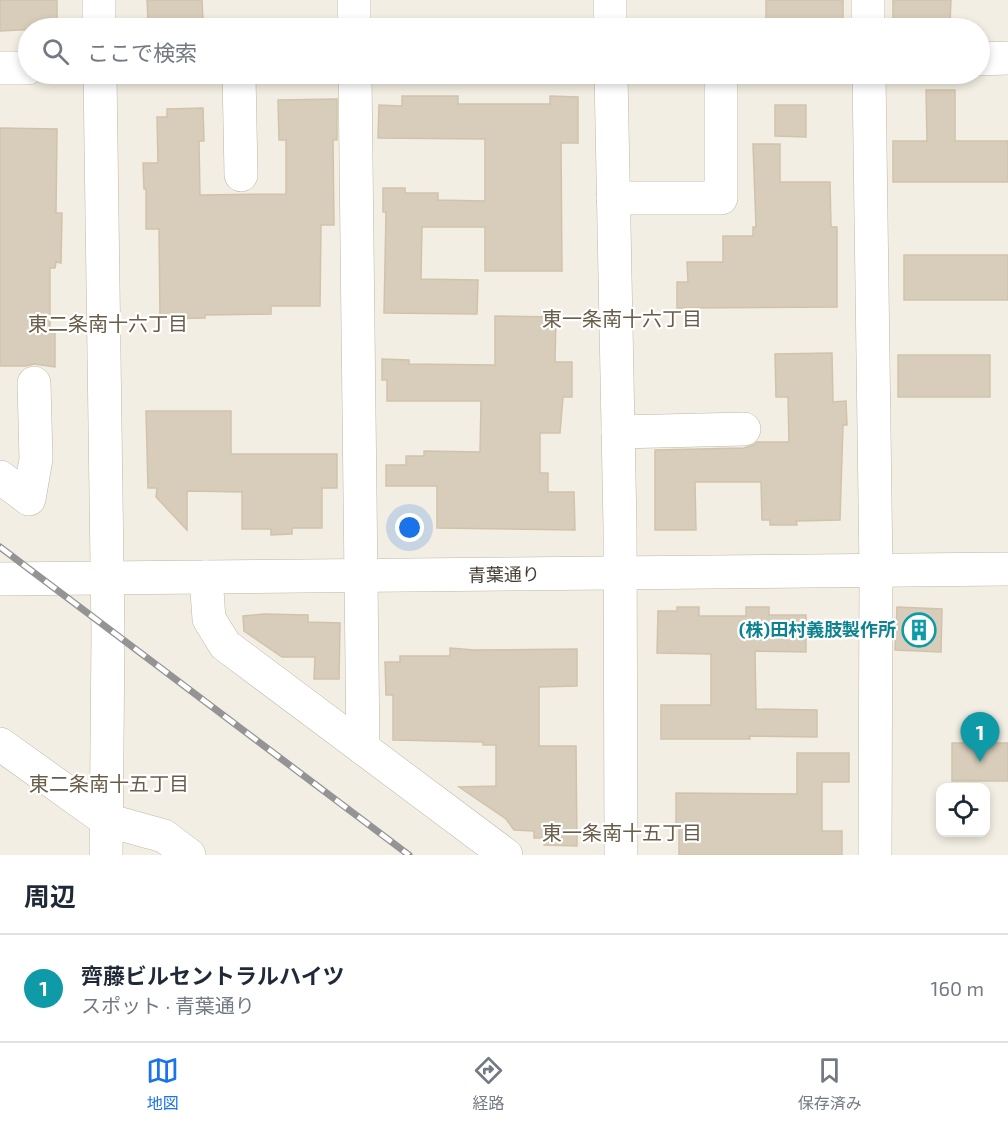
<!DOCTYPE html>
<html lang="ja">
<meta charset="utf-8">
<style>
:root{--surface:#fff;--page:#f6f6f7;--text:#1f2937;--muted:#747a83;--line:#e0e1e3;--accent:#1a73e8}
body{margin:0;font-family:"Exo 2","Noto Sans JP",sans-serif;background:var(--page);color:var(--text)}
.controls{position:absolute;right:18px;bottom:18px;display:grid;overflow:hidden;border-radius:12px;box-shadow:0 3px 9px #0003}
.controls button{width:54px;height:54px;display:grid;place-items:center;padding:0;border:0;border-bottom:2px solid var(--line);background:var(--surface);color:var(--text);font:30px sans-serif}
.you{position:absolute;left:410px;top:528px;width:21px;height:21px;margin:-15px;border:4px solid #fff;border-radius:50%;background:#1a73e8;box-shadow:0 0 0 9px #1a73e833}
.badge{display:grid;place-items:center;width:39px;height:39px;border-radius:50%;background:var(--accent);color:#fff;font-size:20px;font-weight:700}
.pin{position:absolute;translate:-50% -50px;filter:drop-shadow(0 2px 3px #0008)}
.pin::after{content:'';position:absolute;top:32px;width:21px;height:18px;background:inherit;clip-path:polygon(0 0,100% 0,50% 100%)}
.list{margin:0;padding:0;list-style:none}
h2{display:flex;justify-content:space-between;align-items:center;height:78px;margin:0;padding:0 24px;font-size:26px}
h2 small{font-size:20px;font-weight:400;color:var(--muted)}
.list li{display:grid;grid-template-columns:39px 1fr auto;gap:18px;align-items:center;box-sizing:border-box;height:108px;padding:0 24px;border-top:2px solid var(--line)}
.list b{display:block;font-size:22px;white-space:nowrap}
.list p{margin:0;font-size:20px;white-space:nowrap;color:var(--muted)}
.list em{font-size:20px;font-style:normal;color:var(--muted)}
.icon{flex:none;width:33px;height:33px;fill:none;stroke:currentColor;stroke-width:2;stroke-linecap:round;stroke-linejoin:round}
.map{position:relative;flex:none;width:1008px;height:855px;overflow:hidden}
.search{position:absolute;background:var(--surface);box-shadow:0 3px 9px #0003;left:18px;right:18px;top:18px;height:66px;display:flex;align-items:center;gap:15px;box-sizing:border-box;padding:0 21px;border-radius:33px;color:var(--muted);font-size:22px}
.sheet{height:186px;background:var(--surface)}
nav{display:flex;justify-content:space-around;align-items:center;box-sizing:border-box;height:84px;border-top:2px solid var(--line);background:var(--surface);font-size:16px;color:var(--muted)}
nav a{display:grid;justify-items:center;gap:3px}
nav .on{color:var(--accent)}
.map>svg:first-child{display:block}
</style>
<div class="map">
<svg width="1008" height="855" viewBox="0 0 1008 855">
<rect width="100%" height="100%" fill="#f3eee3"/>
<g fill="#d8cdba" stroke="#d1c3aa" stroke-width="1.5">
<polygon points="0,0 57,0 57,28 0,31"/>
<polygon points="147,0 202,0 203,21 148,21"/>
<polygon points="766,0 843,0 843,25 766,24"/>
<polygon points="893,0 951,0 950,22 893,21"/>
<polygon points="926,90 955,90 955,141 1008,141 1008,182 893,182 893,141 927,141"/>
<polygon points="402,96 458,96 458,104 550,104 550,96 578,97 578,143 561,143 562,271 485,271 485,227 422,227 421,279 478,280 477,314 384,313 386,212 383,212 383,188 405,188 405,193 438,193 438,200 485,201 485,139 378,138 379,105 402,106"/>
<polygon points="337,99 337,140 333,140 334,225 321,225 320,306 271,306 271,314 205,315 205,318 160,319 159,229 146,229 146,189 144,189 143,163 158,163 157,117 167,117 167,109 203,108 204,141 199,141 200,195 286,194 286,140 279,140 278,100"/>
<polygon points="775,105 806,105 806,137 775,136"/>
<polygon points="0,128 57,129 56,213 62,213 61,263 56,262 55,268 50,268 50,328 55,328 55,367 34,364 26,366 0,366"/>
<polygon points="753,144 780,144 780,182 830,182 831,227 837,227 837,307 677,308 677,282 688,282 687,262 723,262 723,236 753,236 753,227 756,227"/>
<rect x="904" y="255" width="104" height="45"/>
<polygon points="495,316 556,317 555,362 572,362 572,397 563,397 560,433 540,433 540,473 548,473 548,492 574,492 575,530 437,528 437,486 386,486 386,465 406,465 406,456 424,456 424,451 480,452 481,401 387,401 387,380 382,380 382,359 409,360 409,364 495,365"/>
<polygon points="832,353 833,402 846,401 847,425 843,425 840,520 796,521 797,525 770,525 770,520 762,520 761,482 695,482 696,530 655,530 655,450 744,448 753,445 757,442 789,442 788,397 776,397 775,354"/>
<rect x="898" y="355" width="92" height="42"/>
<polygon points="146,411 231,411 231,454 337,454 337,488 322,488 322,528 292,528 292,534 271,535 271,529 242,529 242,492 187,491 187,530 156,497 157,488 148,488"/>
<polygon points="677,607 699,607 699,616 746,616 746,607 769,607 769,615 806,615 806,652 755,651 756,709 817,710 817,737 749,736 750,739 661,739 661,705 711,705 711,654 657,653 658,611 677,611"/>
<polygon points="897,607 942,609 941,652 895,650"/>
<polygon points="264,614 308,615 308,622 340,623 339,679 314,679 315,657 282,657 244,631 243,616"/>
<polygon points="450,648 474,650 577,649 577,686 539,687 539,746 576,746 577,846 544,845 544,838 534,838 534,831 514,830 506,819 459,787 496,786 496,745 483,745 483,742 393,740 393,695 386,695 385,662 400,662 400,656 450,656"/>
<rect x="952" y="743" width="56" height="38"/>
<polygon points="797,753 849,753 849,782 822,782 822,831 842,831 842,855 679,855 679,825 676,825 676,793 797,794"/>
</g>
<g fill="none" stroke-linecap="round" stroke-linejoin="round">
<g stroke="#bfb7a5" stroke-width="34">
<g id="minor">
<polyline points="99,0 99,28"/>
<polyline points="354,0 354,28"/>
<polyline points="610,0 610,28"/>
<polyline points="868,0 868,28"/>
<polyline points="980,59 1008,58"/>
<polyline points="0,68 28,68"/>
<polyline points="100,74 108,635 106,855"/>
<polyline points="239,74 241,175"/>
<polyline points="355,74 363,748"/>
<polyline points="611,74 620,527 621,855"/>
<polyline points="869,74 876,570 875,855"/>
<polyline points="613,198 721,198 721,74"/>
<polyline points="618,432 744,429"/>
<polyline points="0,477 29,499 36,459 34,383"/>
<polyline points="206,577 209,619 225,645 506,855"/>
<polyline points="0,579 1008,569"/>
<polyline points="0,744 106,820 164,836 189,855"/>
</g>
</g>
<use href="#minor" stroke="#fff" stroke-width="33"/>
<g stroke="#949494" stroke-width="7">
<polyline id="rail" points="0,547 409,855"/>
</g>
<use href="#rail" stroke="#fff" stroke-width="4.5" stroke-dasharray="14" stroke-linecap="butt"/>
</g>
<defs>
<g id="building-ring" transform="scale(1.725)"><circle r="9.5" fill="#fff" stroke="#0f9aa8" stroke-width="1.5"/><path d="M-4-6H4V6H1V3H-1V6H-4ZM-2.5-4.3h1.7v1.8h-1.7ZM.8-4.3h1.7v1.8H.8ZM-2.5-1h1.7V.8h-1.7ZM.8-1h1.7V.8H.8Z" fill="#0f9aa8"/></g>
</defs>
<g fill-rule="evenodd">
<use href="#building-ring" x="919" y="630"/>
</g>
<g text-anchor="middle" stroke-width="4.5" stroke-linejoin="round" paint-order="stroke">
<g font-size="18" fill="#453e33" stroke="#fff">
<text transform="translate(504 575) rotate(-1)" y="6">青葉通り</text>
</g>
<g font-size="18" font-weight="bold" fill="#0d838f" stroke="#fff" text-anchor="end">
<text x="896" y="636">(株)田村義肢製作所</text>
</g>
<g font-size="20" fill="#695d49" stroke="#fff">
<text x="622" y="326">東一条南十六丁目</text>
<text x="108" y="331">東二条南十六丁目</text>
<text x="109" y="791">東二条南十五丁目</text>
<text x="622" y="840">東一条南十五丁目</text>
</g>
</g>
</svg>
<div class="controls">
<button><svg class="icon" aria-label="locate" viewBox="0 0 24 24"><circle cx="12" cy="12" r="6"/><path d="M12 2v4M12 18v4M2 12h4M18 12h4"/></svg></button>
</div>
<div class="you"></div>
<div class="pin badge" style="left:980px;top:762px;background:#0f9aa8">1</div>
<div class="search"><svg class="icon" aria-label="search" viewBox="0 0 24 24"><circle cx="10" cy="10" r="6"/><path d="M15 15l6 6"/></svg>ここで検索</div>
</div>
<section class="sheet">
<h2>周辺<small></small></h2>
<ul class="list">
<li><span class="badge" style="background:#0f9aa8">1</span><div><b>齊藤ビルセントラルハイツ</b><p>スポット · 青葉通り</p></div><em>160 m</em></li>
</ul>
</section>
<nav>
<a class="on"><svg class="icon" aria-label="map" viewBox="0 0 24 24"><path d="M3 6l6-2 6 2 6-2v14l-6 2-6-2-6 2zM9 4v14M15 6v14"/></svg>地図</a>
<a><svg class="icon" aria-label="directions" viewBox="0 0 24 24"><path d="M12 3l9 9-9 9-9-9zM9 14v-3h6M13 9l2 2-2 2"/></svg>経路</a>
<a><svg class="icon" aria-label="saved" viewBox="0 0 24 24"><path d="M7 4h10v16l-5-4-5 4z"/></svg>保存済み</a>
</nav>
